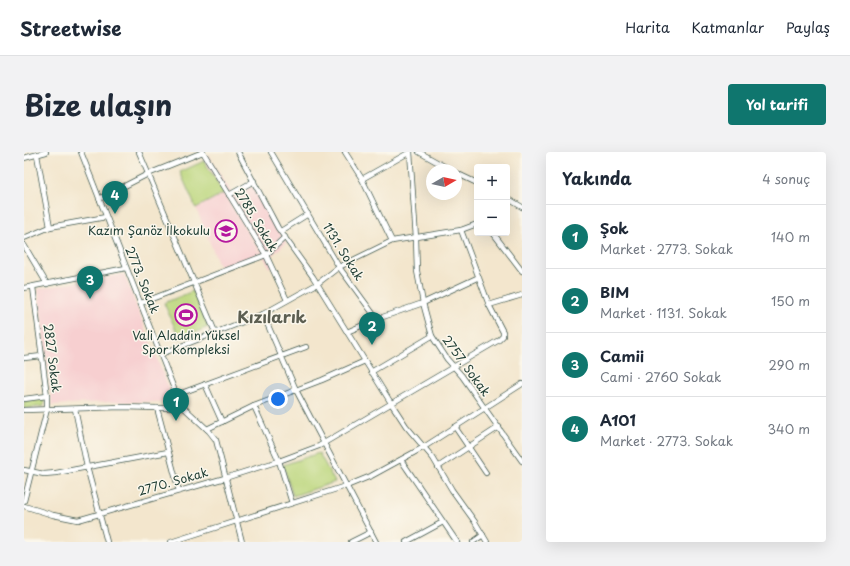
<!DOCTYPE html>
<html lang="tr">
<meta charset="utf-8">
<style>
:root{--surface:#fff;--page:#f2f2f3;--text:#1f2937;--muted:#747a83;--line:#e0e1e3;--accent:#0f766e}
body{margin:0;font-family:"Playpen Sans",sans-serif;background:var(--page);color:var(--text)}
.controls{position:absolute;right:12px;top:12px;display:grid;overflow:hidden;border-radius:4px;box-shadow:0 4px 16px #0002}
.controls button{width:36px;height:36px;display:grid;place-items:center;padding:0;border:0;border-bottom:1px solid var(--line);background:var(--surface);color:var(--text);font:20px sans-serif}
.compass{position:absolute;left:402px;top:12px;width:36px;height:36px;border-radius:50%;background:var(--surface);box-shadow:0 4px 16px #0002;rotate:81deg}
.you{position:absolute;left:254px;top:247px;width:14px;height:14px;margin:-10px;border:3px solid #fff;border-radius:50%;background:#1a73e8;box-shadow:0 0 0 6px #1a73e833}
.badge{display:grid;place-items:center;width:26px;height:26px;border-radius:50%;background:var(--accent);color:#fff;font-size:13px;font-weight:700}
.pin{position:absolute;translate:-50% -33px;filter:drop-shadow(0 1px 2px #0008)}
.pin::after{content:'';position:absolute;top:21px;width:14px;height:12px;background:inherit;clip-path:polygon(0 0,100% 0,50% 100%)}
.list{margin:0;padding:0;list-style:none}
h2{display:flex;justify-content:space-between;align-items:center;height:52px;margin:0;padding:0 16px;font-size:17px}
h2 small{font-size:13px;font-weight:400;color:var(--muted)}
.list li{display:grid;grid-template-columns:26px 1fr auto;gap:12px;align-items:center;box-sizing:border-box;height:64px;padding:0 16px;border-top:1px solid var(--line)}
.list b{display:block;font-size:15px;white-space:nowrap}
.list p{margin:0;font-size:13px;white-space:nowrap;color:var(--muted)}
.list em{font-size:13px;font-style:normal;color:var(--muted)}
.map{position:relative;flex:none;width:498px;height:390px;overflow:hidden;border-radius:4px}
header{display:flex;align-items:center;gap:24px;box-sizing:border-box;height:56px;padding:0 20px;background:var(--surface);border-bottom:1px solid var(--line)}
header strong{font-size:19px}
nav{display:flex;gap:22px;margin-inline-start:auto;font-size:14px}
.intro{display:flex;align-items:center;justify-content:space-between;box-sizing:border-box;height:96px;padding:0 24px}
h1{margin:0;font-size:28px}
.button{padding:10px 18px;border-radius:4px;background:var(--accent);color:#fff;font-size:14px;font-weight:700}
main{display:flex;gap:24px;padding:0 24px}
aside{flex:1;background:var(--surface);border-radius:4px;box-shadow:0 4px 16px #0002}
.map>svg:first-child{display:block}
</style>
<header>
<strong>Streetwise</strong>
<nav><a>Harita</a><a>Katmanlar</a><a>Paylaş</a></nav>
</header>
<div class="intro"><h1>Bize ulaşın</h1><a class="button">Yol tarifi</a></div>
<main>
<div class="map">
<svg width="498" height="390" viewBox="0 0 498 390">
<rect width="100%" height="100%" fill="#fbf7ec"/>
<filter id="ink" filterUnits="userSpaceOnUse"><feTurbulence type="fractalNoise" baseFrequency=".025" numOctaves="2"/><feDisplacementMap in="SourceGraphic" scale="8" xChannelSelector="R" yChannelSelector="G"/><feConvolveMatrix kernelMatrix="1 2 1 2 8 2 1 2 1" color-interpolation-filters="sRGB"/></filter>
<filter id="wash" filterUnits="userSpaceOnUse"><feTurbulence type="fractalNoise" baseFrequency=".012" numOctaves="4" result="noise"/><feDisplacementMap in="SourceGraphic" scale="16" xChannelSelector="R" yChannelSelector="G"/><feGaussianBlur stdDeviation="0.9" result="paint"/><feColorMatrix in="noise" values="0 0 0 0 0 0 0 0 0 0 0 0 0 0 0 0 0 1.4 0 .05"/><feComposite in="paint" operator="in"/></filter>
<g filter="url(#wash)">
<rect width="100%" height="100%" fill="#f3e6cd"/>
<g fill="#f7cfd0">
<polygon points="184,3 209,43 229,33 262,91 246,105 251,113 246,116 180,6"/>
<polygon points="200,41 236,102 197,118 172,56"/>
<polygon points="100,122 147,242 142,250 86,250 28,253 14,137"/>
</g>
<g fill="#bbd67b" stroke="#6d8a58">
<polygon points="180,9 200,41 172,56 156,20"/>
<polygon points="169,139 184,175 156,187 140,151"/>
<polygon points="20,246 20,254 0,257 0,249"/>
<polygon points="295,301 311,330 269,344 259,313"/>
</g>
</g>
<g filter="url(#ink)">
<g fill="none" stroke-linecap="round" stroke-linejoin="round">
<g stroke="#3f564b" stroke-width="6">
<g id="minor">
<polyline points="57,0 156,252 185,279 192,288 218,390"/>
<polyline points="115,0 191,180"/>
<polyline points="179,0 242,103 263,148"/>
<polyline points="214,0 254,76 289,125 367,251 382,274 409,306 428,338 451,370 463,390"/>
<polyline points="247,0 315,115 353,167 399,151 455,125"/>
<polyline points="321,0 338,27 368,89"/>
<polyline points="386,0 392,86 393,119 399,151 408,184 423,207 438,224 498,309"/>
<polyline points="395,0 427,18"/>
<polyline points="13,3 26,75"/>
<polyline points="0,6 22,0"/>
<polyline points="432,21 453,31"/>
<polyline points="338,27 386,0"/>
<polyline points="205,43 230,29"/>
<polyline points="483,46 498,55"/>
<polyline points="75,47 124,22 179,0"/>
<polyline points="257,79 284,62"/>
<polyline points="469,81 498,119"/>
<polyline points="0,86 26,75 82,65"/>
<polyline points="0,93 23,132"/>
<polyline points="0,136 102,116"/>
<polyline points="117,151 242,103 261,85"/>
<polyline points="465,153 498,143"/>
<polyline points="239,162 272,238 352,390"/>
<polyline points="323,180 353,167"/>
<polyline points="137,202 239,162 293,132 315,115 368,89 437,78 453,72"/>
<polyline points="0,206 18,204"/>
<polyline points="347,220 408,184"/>
<polyline points="181,232 198,270"/>
<polyline points="152,243 282,195"/>
<polyline points="0,247 23,244"/>
<polyline points="230,254 255,309 268,351"/>
<polyline points="133,256 155,339"/>
<polyline points="51,257 63,315 83,390"/>
<polyline points="0,258 98,255 133,256 159,256"/>
<polyline points="431,275 462,321"/>
<polyline points="183,277 230,254 298,228 341,209"/>
<polyline points="377,308 433,390"/>
<polyline points="414,315 475,275"/>
<polyline points="0,318 20,322 32,321 144,300"/>
<polyline points="0,349 23,257 23,244 9,135"/>
<polyline points="0,354 29,363 54,368 201,326 255,309 295,294 475,188 479,184 479,180 465,153 437,78"/>
<polyline points="147,390 325,333 347,324 400,295 498,232"/>
<polyline points="327,390 347,380"/>
<polyline points="382,390 419,370"/>
<polyline points="449,390 459,383"/>
</g>
</g>
<use href="#minor" stroke="#fff" stroke-width="4.5"/>
</g>
</g>
<defs>
<g id="school-ring" transform="scale(1.15)"><circle r="9.5" fill="#fbf7ec" stroke="#b5179e" stroke-width="1.5"/><path d="M0-5L7-2L0 1L-7-2ZM-4 1L0 2.5L4 1V4Q0 6-4 4Z" fill="#b5179e"/></g>
<g id="stadium-ring" transform="scale(1.15)"><circle r="9.5" fill="#fbf7ec" stroke="#b5179e" stroke-width="1.5"/><path d="M0-5a6.5 5 0 1 0 0 10a6.5 5 0 1 0 0-10ZM-3.5-1.8h7v3.6h-7Z" fill="#b5179e"/></g>
</defs>
<g fill-rule="evenodd">
<use href="#school-ring" x="202" y="79"/>
<use href="#stadium-ring" x="162" y="163"/>
</g>
<g text-anchor="middle" stroke-width="3" stroke-linejoin="round" paint-order="stroke">
<g font-size="12" fill="#1f3d34" stroke="#fbf7ec">
<text transform="translate(232 68) rotate(59)" y="4">2785. Sokak</text>
<text transform="translate(319 100) rotate(58)" y="4">1131. Sokak</text>
<text transform="translate(118 128) rotate(68)" y="4">2773. Sokak</text>
<text transform="translate(28 206) rotate(83)" y="4">2827 Sokak</text>
<text transform="translate(442 214) rotate(54)" y="4">2757. Sokak</text>
<text transform="translate(149 330) rotate(-16)" y="4">2770. Sokak</text>
</g>
<g font-size="12" fill="#1f3d34" stroke="#fbf7ec" text-anchor="end">
<text x="186" y="83">Kazım Şanöz İlkokulu</text>
<text x="162" y="188" text-anchor="middle">Vali Aladdin Yüksel<tspan x="162" dy="14">Spor Kompleksi</tspan></text>
</g>
<g font-size="16" font-weight="bold" fill="#5c5e51" stroke="#fbf7ec">
<text x="248" y="171">Kızılarık</text>
</g>
</g>
</svg>
<div class="controls">
<button>+</button>
<button>−</button>
</div>
<svg class="compass" viewBox="-18 -18 36 36"><path d="M0-13l5 13h-10z" fill="#e53935"/><path d="M0 13l5-13h-10z" fill="#747a83"/></svg>
<div class="you"></div>
<div class="pin badge" style="left:152px;top:269px">1</div>
<div class="pin badge" style="left:348px;top:193px">2</div>
<div class="pin badge" style="left:66px;top:147px">3</div>
<div class="pin badge" style="left:91px;top:62px">4</div>
</div>
<aside>
<h2>Yakında<small>4 sonuç</small></h2>
<ul class="list">
<li><span class="badge">1</span><div><b>Şok</b><p>Market · 2773. Sokak</p></div><em>140 m</em></li>
<li><span class="badge">2</span><div><b>BIM</b><p>Market · 1131. Sokak</p></div><em>150 m</em></li>
<li><span class="badge">3</span><div><b>Camii</b><p>Cami · 2760 Sokak</p></div><em>290 m</em></li>
<li><span class="badge">4</span><div><b>A101</b><p>Market · 2773. Sokak</p></div><em>340 m</em></li>
</ul>
</aside>
</main>
